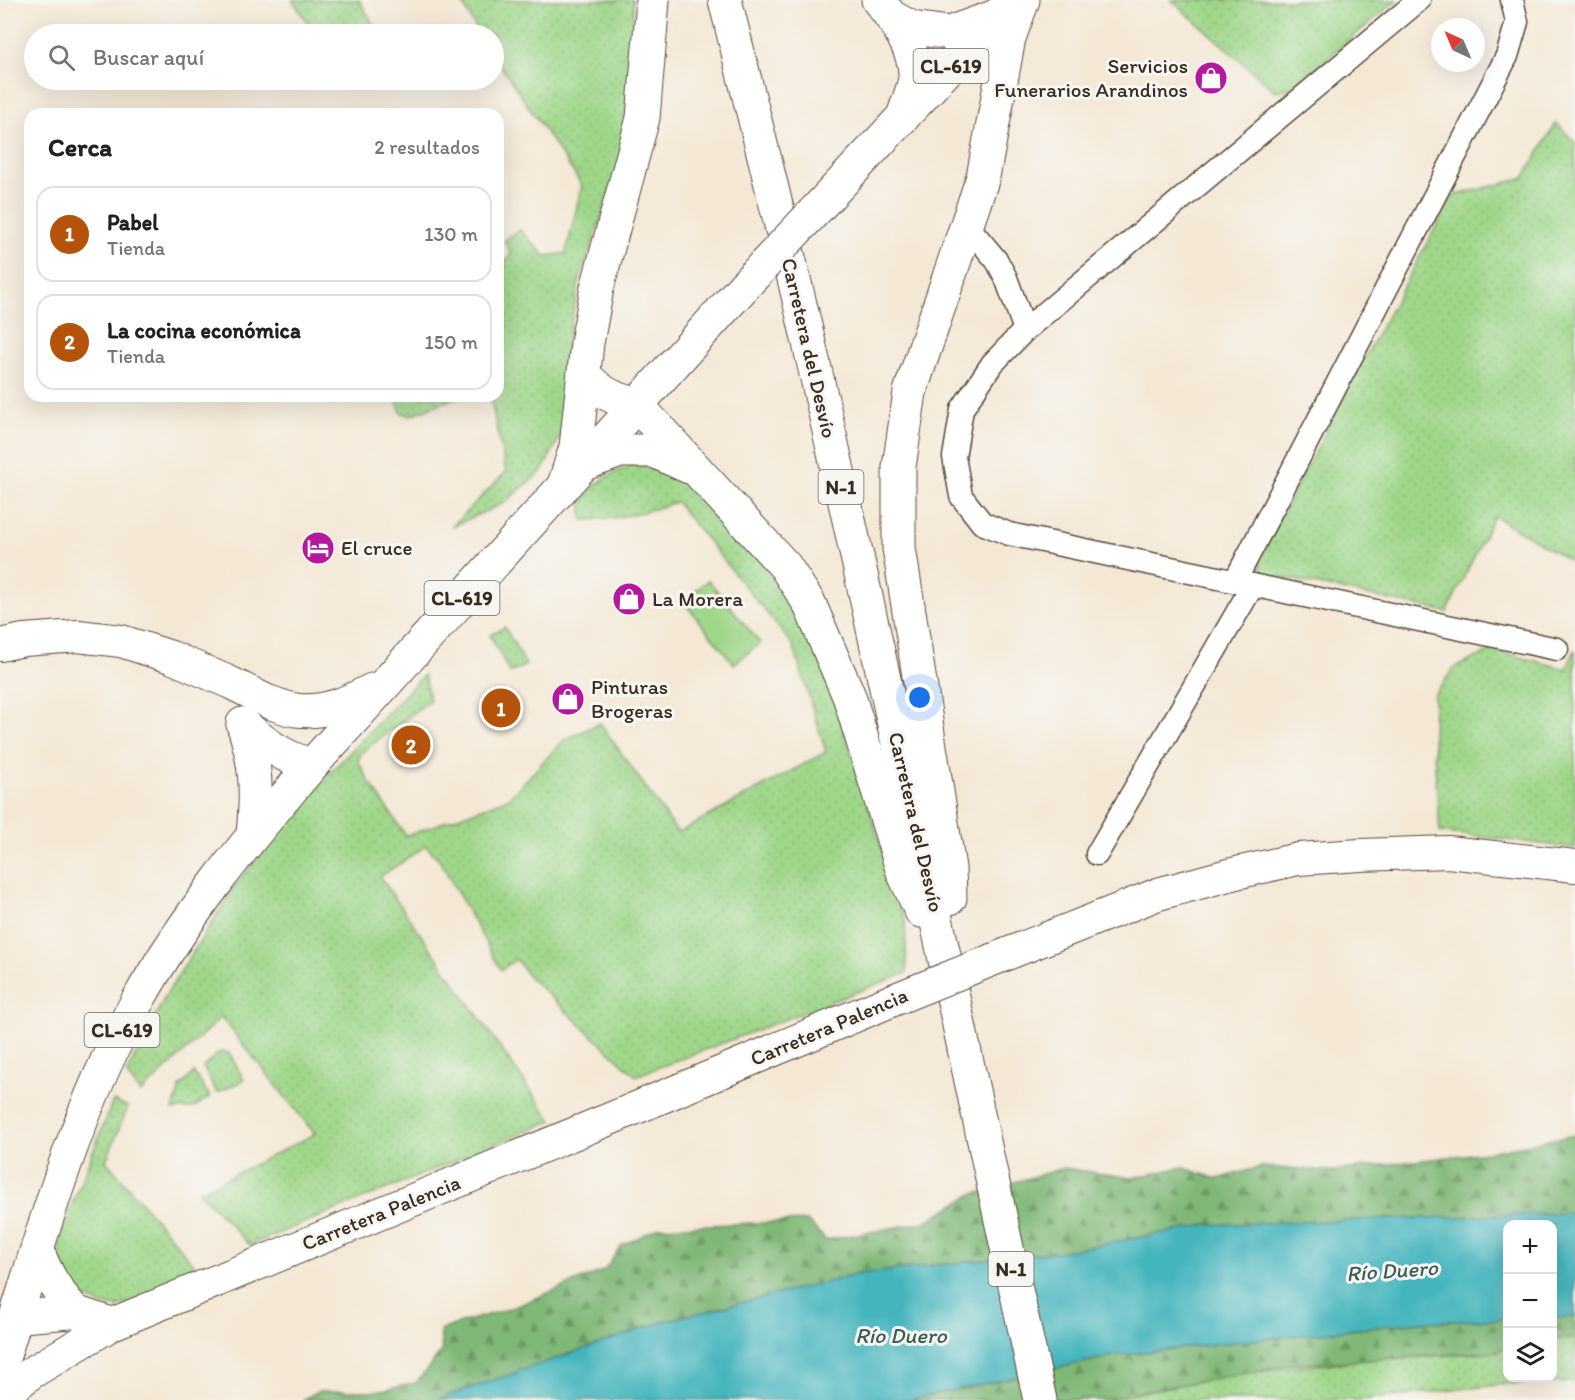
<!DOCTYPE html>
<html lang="es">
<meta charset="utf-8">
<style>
:root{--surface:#fff;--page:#f6f6f6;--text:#202124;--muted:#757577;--line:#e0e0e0;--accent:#b45309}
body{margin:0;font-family:Itim,sans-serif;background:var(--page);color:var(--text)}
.controls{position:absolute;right:18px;bottom:18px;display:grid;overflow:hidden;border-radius:12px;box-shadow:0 6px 24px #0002}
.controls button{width:54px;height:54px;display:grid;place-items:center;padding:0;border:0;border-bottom:2px solid var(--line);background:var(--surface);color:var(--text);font:30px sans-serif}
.compass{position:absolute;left:1431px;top:18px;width:54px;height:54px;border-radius:50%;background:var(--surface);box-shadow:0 6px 24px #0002;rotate:316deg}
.you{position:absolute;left:920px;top:698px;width:21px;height:21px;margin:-15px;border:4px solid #fff;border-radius:50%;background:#1a73e8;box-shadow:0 0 0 9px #1a73e833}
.badge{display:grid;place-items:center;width:39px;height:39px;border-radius:50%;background:var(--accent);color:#fff;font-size:20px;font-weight:700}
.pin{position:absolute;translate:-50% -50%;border:3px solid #fff;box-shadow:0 2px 6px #0006}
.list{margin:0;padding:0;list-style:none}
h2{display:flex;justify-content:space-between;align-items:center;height:78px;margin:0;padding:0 24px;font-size:26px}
h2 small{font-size:20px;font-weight:400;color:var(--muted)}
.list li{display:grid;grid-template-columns:39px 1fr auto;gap:18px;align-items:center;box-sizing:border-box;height:96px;margin:0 12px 12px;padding:0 12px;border:2px solid var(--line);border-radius:18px}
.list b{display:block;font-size:22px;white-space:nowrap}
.list p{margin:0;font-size:20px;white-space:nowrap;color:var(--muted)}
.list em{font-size:20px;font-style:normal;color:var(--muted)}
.icon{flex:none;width:33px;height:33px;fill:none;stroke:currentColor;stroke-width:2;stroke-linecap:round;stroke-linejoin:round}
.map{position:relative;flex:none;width:1575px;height:1400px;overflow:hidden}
.search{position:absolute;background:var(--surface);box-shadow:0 6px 24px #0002;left:24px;top:24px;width:480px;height:66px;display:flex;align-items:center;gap:15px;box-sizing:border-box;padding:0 21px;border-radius:33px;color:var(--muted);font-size:22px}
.panel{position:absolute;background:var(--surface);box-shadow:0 6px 24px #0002;left:24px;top:108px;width:480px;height:294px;border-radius:18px}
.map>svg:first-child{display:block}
</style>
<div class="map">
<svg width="1575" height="1400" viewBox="0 0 1575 1400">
<defs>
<pattern id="grass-dots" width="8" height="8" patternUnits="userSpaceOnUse" patternTransform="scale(1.5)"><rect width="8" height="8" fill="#9fd78a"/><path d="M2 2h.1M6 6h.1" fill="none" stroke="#8ab977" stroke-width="1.8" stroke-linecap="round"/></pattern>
<pattern id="forest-firs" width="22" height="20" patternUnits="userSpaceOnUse" patternTransform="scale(1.5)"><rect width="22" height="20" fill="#7fb876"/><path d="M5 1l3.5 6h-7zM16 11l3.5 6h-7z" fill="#699660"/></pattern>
</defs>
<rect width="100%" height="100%" fill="#f6f6f2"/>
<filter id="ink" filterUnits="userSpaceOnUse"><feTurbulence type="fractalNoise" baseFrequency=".0167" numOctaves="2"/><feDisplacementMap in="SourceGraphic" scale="12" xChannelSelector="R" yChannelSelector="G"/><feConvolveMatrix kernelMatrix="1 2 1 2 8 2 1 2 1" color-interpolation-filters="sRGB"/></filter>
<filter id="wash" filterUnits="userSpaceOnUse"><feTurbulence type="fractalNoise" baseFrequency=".008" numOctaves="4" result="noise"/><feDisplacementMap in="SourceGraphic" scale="24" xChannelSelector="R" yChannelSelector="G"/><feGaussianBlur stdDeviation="1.35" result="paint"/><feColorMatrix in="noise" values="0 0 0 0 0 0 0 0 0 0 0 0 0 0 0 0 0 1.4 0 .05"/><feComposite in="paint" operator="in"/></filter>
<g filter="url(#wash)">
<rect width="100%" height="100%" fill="#f4e8d5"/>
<g fill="url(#grass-dots)" stroke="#6d8054" stroke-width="1.5">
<polygon points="292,0 359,0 379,34 316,34"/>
<polygon points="461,0 633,0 633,27 622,157 580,279 566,346 566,425 542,471 504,503 451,527 506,472 490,396 498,396 498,272 511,254 504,240 520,230 545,256 566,253 582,185 494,56 494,34 479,34"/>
<polygon points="1171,0 1397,0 1292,88 1275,91"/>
<polygon points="1556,123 1575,142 1575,561 1572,562 1494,516 1447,612 1261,573 1259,558 1381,327 1453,196 1524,178"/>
<polygon points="395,396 459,396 409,416 401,412"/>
<path d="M632 465 658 466 691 489 774 575 805 622 839 714 905 921 907 973 636 1076 529 977 516 959 501 970 438 858 426 846 380 877 552 1121 250 1245 199 1192 315 1134 221 1017 141 1093 126 1074 167 993 237 883 329 774 424 675 430 700 362 752 358 760 368 780 406 836 509 798 564 740 600 723 678 833 826 752 793 645 676 502C643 513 618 519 583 520 575 490 609 474 632 465Z"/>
<polygon points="505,627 526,665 510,673 490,635"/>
<polygon points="1493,650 1566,669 1575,650 1575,848 1440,832 1433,740 1434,695 1454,668"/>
<polygon points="220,1052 229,1053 244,1080 217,1093 203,1067"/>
<polygon points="194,1073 210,1097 193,1108 173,1110 180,1087"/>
<polygon points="113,1101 128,1107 106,1161 201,1273 118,1307 102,1305 84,1297 72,1288 64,1275 59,1259 60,1235"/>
<polygon points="1575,1338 1575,1382 1508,1384 1361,1400 1103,1400 1229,1375 1374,1359 1425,1357 1492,1352 1507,1348 1508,1378 1552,1378 1553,1340"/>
</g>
<g fill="url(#forest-firs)" stroke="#5d714a" stroke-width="1.5">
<polygon points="1575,1135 1575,1213 1207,1225 1072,1250 860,1274 665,1321 436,1400 302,1400 319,1391 376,1391 416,1383 442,1351 440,1331 454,1325 514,1307 605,1270 621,1246 659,1227 807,1221 826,1240 925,1222 973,1194 1064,1168 1132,1178 1182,1167 1217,1179 1261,1167 1334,1171 1488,1152"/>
<polygon points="1575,1317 1575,1338 1553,1340 1553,1318"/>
<polygon points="1507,1319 1507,1348 1492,1352 1292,1365 1133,1393 1103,1400 908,1400 1118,1355 1420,1322"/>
</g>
<polygon fill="#9fd78a" stroke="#6d8054" stroke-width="1.5" points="708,580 760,643 734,664 683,601"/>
<polygon fill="#45b5bd" stroke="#40706e" stroke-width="1.5" points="1575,1213 1575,1317 1553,1318 1552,1224 1508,1224 1507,1319 1420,1322 1118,1355 908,1400 436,1400 665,1321 860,1274 1072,1250 1207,1225"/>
</g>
<g filter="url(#ink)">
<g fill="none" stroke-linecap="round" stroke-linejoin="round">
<g stroke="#574639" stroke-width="25">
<g id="street">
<polyline points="967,225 997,261 1006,278 1025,330 1419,0"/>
<polyline points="1025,330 992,364 962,409 954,457 961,496 982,523 1009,534 1557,649"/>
<polyline points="1235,581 1507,56 1517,22 1512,0"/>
<polyline points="1097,854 1253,585"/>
</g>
</g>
<g stroke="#574639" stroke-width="34">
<g id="secondary">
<polyline points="0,645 24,640 78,636 121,641 171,657 231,683 269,702"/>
<polyline points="1007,954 1158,894 1232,874 1298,859 1360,855 1448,852 1575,866"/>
<path d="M38 1250C46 1274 58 1293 76 1312"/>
<polyline points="16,1317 76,1312 112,1324"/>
<polyline points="2,1400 15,1386 31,1373 112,1324 612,1118 893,1000"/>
</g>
</g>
<g stroke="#574639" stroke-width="35">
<g id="primary">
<polyline points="813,213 1003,10"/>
<path d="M269 702C278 705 287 709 296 710 324 714 349 702 372 690"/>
<path d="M243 724C257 765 257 793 253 835"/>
<path d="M243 724C264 743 284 758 312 765"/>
<path d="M0 1368C39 1245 73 1115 137 1002 185 916 248 840 312 765L745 285"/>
</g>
</g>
<g stroke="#574639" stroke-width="35">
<g id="highway">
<path d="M725 0C753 114 783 228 809 343 890 695 963 1048 1040 1400"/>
<path d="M878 0C893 18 916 50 915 76 915 86 906 106 903 117"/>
<polyline points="892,17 912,28 949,33 999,15"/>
<path d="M584 375C602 393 611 398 636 404L785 566 809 603 849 696 903 872 921 911"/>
<polyline points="584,464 620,451 654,451 689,467"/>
<polyline points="564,485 576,447 587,343 597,288 643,118 653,0"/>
<polyline points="950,898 949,868 899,548 899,467 910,392 983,177 1009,38 1023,0"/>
</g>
</g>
<use href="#street" stroke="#fff" stroke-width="22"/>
<use href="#secondary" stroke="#fff" stroke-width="32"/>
<use href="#primary" stroke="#fff" stroke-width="33"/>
<use href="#highway" stroke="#fff" stroke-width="33"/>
<g stroke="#574639" stroke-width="34" stroke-linecap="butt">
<polyline id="secondary-bridge" points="893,1000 1007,954"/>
</g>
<g stroke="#574639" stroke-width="35" stroke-linecap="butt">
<polyline id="primary-bridge" points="745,285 813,213"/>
</g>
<use href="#secondary-bridge" stroke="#fff" stroke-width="32"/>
<use href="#primary-bridge" stroke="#fff" stroke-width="33"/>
</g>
</g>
<defs>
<g id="shop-disc" transform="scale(1.725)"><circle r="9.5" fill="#b5179e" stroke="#f6f6f2"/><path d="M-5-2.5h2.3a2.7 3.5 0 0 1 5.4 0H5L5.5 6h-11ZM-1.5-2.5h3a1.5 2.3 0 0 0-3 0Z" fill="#fff"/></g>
<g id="hotel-disc" transform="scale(1.725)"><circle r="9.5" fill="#b5179e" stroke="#f6f6f2"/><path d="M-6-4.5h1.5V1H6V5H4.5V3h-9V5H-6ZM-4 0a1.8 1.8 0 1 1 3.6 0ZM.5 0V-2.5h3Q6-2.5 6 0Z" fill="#fff"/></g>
</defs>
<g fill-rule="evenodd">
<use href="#shop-disc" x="1211" y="78"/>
<use href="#hotel-disc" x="318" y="548"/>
<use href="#shop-disc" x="629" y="599"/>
<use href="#shop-disc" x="568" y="699"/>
</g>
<g text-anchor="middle" stroke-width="6" stroke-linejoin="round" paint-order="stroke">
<g fill="#f6f6f2" stroke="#73675e" stroke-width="1.5">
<rect x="913.5" y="49" width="75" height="34" rx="4.5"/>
<rect x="818.5" y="470" width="45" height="34" rx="4.5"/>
<rect x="424.5" y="581" width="75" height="34" rx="4.5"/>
<rect x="84.5" y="1013" width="75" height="34" rx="4.5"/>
<rect x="988.5" y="1252" width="45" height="34" rx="4.5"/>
</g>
<g font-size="20" font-weight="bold" fill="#3b2a1e">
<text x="951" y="73">CL-619</text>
<text x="841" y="494">N-1</text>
<text x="462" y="605">CL-619</text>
<text x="122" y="1037">CL-619</text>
<text x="1011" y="1276">N-1</text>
</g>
<g font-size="21" fill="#3b2a1e" stroke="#f6f6f2" text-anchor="start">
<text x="1188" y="73" text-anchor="end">Servicios<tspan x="1188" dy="24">Funerarios Arandinos</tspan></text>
<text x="341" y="555">El cruce</text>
<text x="652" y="606">La Morera</text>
<text x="591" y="694">Pinturas<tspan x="591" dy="24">Brogeras</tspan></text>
</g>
<g font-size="21" fill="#3b2a1e" stroke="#f6f6f2">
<text transform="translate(809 348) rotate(77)" y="7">Carretera del Desvío</text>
<text transform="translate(916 822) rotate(77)" y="7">Carretera del Desvío</text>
<text transform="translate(829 1027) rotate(-23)" y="7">Carretera Palencia</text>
<text transform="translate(381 1213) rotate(-22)" y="7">Carretera Palencia</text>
</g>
<g font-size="22" font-style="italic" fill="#3e5b56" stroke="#f6f6f2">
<text transform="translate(1392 1270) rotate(-4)" y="8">Río Duero</text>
<text x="901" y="1343">Río Duero</text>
</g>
</g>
</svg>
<div class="controls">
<button>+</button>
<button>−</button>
<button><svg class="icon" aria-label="layers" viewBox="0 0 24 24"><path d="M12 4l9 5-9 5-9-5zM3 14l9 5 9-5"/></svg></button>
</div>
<svg class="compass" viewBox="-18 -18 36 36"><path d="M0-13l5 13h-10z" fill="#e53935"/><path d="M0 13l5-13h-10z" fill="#757577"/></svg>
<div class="you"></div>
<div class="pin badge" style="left:501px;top:708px">1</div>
<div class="pin badge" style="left:411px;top:745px">2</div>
<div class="search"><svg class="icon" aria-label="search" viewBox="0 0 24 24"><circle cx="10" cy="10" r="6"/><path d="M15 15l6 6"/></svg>Buscar aquí</div>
<section class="panel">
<h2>Cerca<small>2 resultados</small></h2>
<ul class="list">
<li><span class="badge">1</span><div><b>Pabel</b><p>Tienda</p></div><em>130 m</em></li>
<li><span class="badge">2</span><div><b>La cocina económica</b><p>Tienda</p></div><em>150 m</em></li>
</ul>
</section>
</div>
